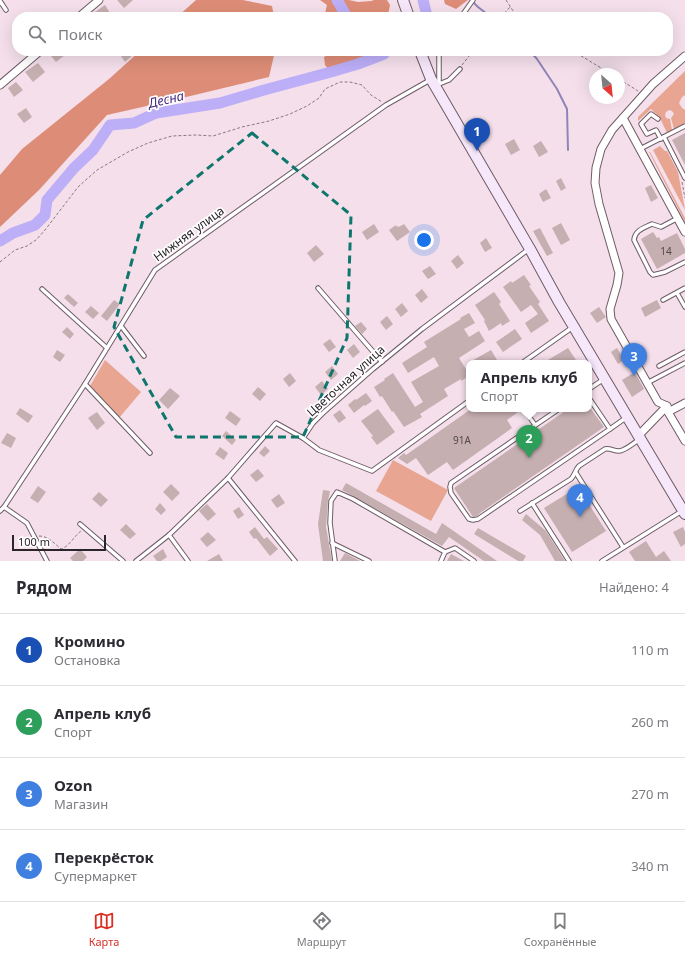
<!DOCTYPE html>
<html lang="ru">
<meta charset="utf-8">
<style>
:root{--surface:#fff;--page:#f7f7f7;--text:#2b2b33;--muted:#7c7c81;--line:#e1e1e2;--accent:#d93025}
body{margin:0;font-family:"Noto Sans",sans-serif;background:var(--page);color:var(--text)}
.compass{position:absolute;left:589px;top:68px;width:36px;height:36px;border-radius:50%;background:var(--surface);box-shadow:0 4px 16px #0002;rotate:153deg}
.scale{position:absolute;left:12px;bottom:10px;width:94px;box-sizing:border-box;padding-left:4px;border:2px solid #2b2428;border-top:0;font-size:11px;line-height:14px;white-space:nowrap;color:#2b2428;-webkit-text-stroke:3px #fff;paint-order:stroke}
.you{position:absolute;left:424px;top:240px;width:14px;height:14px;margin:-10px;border:3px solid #fff;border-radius:50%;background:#1a73e8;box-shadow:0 0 0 6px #1a73e833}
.badge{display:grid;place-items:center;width:26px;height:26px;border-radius:50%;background:var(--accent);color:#fff;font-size:13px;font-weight:700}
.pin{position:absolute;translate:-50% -33px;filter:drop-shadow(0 1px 2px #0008)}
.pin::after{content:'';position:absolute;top:21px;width:14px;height:12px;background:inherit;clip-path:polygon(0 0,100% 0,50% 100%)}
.popup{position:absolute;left:466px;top:360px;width:126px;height:52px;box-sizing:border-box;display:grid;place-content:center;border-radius:8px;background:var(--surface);filter:drop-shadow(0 1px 3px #0005);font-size:13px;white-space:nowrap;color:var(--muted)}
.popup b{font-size:15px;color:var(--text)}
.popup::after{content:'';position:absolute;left:50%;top:100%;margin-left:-8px;border:8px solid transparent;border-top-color:var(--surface)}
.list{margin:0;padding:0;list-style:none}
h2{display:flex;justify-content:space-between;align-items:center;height:52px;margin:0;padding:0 16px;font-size:17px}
h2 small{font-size:13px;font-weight:400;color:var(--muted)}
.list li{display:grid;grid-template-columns:26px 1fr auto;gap:12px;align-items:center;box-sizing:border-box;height:72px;padding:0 16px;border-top:1px solid var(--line)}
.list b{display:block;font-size:15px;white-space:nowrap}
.list p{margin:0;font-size:13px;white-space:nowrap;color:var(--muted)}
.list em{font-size:13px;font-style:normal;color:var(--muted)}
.icon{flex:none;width:22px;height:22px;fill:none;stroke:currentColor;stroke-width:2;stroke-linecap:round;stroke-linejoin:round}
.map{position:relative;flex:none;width:685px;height:561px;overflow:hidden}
.search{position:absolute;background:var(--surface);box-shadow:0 4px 16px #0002;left:12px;right:12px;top:12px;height:44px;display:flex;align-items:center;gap:10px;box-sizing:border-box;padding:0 14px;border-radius:16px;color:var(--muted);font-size:15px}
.sheet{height:340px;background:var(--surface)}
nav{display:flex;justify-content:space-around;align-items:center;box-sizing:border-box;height:56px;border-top:1px solid var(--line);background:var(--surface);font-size:11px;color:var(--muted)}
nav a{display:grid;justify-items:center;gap:2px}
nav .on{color:var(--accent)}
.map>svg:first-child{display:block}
</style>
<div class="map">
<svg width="685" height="561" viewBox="0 0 685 561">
<rect width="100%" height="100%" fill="#f4dfea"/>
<g fill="#e8a592">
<polygon points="685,71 685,95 682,97 679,103 682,108 685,110 685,123 674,129 671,118 674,114 672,111 669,110 666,112 665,115 666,118 670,119 672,130 667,133 660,118 651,109 638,121 638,117"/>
<polygon points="660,146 665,151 667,151 678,172 685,210 653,150"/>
<polygon points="649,152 650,152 685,218 685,222"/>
<polygon points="105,360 141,392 119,418 90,386"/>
<polygon points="393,460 448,490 431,521 376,491"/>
</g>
<g fill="#dd8d77">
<polygon points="196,0 243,0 272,6 274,17 177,17"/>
<polygon points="320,0 349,0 358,2 371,1 374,0 387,0 390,5 388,15 385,17 324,17 327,5"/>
<polygon points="444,0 468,0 456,9 445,4"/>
<polygon points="140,51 275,51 269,77 182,98 107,115 39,190 0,227 0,175 22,149 109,79"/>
<polygon points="335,51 375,51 355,62 329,70 325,65 324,57"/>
</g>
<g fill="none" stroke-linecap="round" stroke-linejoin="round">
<g stroke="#9085b9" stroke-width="2">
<polyline points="471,0 478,7 491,17"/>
<polyline points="530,51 537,59 557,89 567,109 568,150"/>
</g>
<g stroke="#bcaef7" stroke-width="11">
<polyline points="337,0 347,17"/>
<polyline points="423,0 427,16 426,17"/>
<polyline points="0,241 13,233 35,225 45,215 47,200 74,168 93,150 110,125 134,123 156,113 220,103 264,90 331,72 358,64 384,54 386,51"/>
</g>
</g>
<g fill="#c6afb1">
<polygon points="117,0 133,0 124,8"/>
<polygon points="105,5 110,13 104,17 99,17 95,12"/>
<polygon points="47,51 70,51 56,62"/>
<polygon points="122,51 130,51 133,55 125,62 119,53"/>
<polygon points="38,63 45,72 33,82 25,72"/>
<polygon points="16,82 23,90 14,97 8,88"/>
<polygon points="26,108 32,117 24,123 17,114"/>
<polygon points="685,133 685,165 672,140"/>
<polygon points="514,139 520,150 511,155 505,144"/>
<polygon points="541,141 548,152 539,157 533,146"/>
<polygon points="561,178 566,188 561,191 556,181"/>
<polygon points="651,185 658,198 651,202 645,188"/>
<polygon points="546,189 551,198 543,202 539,194"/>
<polygon points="561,223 570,240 561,245 552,228"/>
<polygon points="374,224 379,232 367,240 362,232"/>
<polygon points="404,224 410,232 397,241 389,230 396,225 397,227 399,226 399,227"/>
<polygon points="540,228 553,253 547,256 533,231"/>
<polygon points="653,232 657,238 659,237 661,241 677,233 685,249 685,253 657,269 641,239"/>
<polygon points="486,238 492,248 485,252 480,243"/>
<polygon points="316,245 324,254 314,262 307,253"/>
<polygon points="458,255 464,263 457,269 451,261"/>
<polygon points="430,266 436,274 428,279 422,271"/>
<polygon points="524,275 531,285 529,286 540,302 538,304 549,321 531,333 525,323 538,314 531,305 521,312 503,287 511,281 512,283"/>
<polygon points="422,289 428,297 421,303 415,295"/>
<polygon points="494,292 501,302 499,304 510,321 502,326 501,323 489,331 484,321 485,320 475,305"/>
<polygon points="68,294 78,303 74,307 64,298"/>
<polygon points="114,300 120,304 107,321 101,316"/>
<polygon points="657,300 661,308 645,317 641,308"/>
<polygon points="402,303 408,311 401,317 395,309"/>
<polygon points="91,306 99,313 93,319 85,312"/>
<polygon points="599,307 606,317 597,323 590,313"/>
<polygon points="469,313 475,323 464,329 469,337 479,331 485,341 459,358 469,374 469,376 461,381 461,379 444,389 448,396 420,414 422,417 404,427 393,411 392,412 382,396 380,397 374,387 385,380 384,379 393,373 415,407 423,402 411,382 439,366 434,357 408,373 402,363 427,347 424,342 461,319 460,318"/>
<polygon points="387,316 393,324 386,330 380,322"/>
<polygon points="361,322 367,329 362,334 355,326"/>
<polygon points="67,327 74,334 70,339 62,332"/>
<polygon points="515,329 522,339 503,352 496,342"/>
<polygon points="330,339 336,347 329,352 323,344"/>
<polygon points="354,344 360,352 353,358 347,350"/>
<polygon points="568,348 576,360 571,363 543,363"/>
<polygon points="617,348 624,360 618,364 611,352"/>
<polygon points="57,350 65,355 60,362 53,357"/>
<polygon points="491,350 497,360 491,363 468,363"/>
<polygon points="332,366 338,374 331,380 325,372"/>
<polygon points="635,372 644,389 632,397 622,380"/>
<polygon points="290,373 296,381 289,387 283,379"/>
<polygon points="322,381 328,389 321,395 315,387"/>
<polygon points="258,387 266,394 260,401 252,394"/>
<polygon points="170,388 180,396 168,409 159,400"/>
<polygon points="366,393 372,401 365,406 364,405 354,413 348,405 355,399 356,400"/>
<polygon points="20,408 33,416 28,423 16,414"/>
<polygon points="378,409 395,432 377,445 371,437 373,436 361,421"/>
<polygon points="471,409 521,409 521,410 507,420 512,428 453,470 447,462 428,475 416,458 407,464 398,458 404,453 406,455"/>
<polygon points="568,409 591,409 604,427 480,513 477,516 473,517 454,488"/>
<polygon points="340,410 346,418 339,423 333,415"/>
<polygon points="230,411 241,419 236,426 225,418"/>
<polygon points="97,412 105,423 97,430 88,418"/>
<polygon points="226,431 236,440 232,445 222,436"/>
<polygon points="7,433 16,438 11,448 1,443"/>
<polygon points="265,446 270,451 264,457 259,453"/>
<polygon points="220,447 228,453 224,460 215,454"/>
<polygon points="258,469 264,476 256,482 250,475"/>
<polygon points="346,483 436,534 442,523 497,561 484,561 449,537 442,546 342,490"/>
<polygon points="171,484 180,493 172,501 163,492"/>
<polygon points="38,486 46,492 38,503 30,498"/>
<polygon points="578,487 606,531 572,552 544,508"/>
<polygon points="323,490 330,491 328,501 326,527 332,561 323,561 318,524"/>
<polygon points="99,492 108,500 101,507 92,499"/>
<polygon points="279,494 285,503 277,508 271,500"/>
<polygon points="160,503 166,510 161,515 155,509"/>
<polygon points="207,504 216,514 208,521 199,511"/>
<polygon points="239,507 244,515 238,519 233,511"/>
<polygon points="526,514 546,531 565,561 555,561 540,535 522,520"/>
<polygon points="126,524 136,534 130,539 120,530"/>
<polygon points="255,527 264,539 267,537 278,549 270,556 256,538 254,539 249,532"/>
<polygon points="683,527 685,532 685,544 681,547 673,532"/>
<polygon points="478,528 526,556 523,561 518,561 474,534"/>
<polygon points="208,532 216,540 207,547 200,539"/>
<polygon points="646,541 656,557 664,551 671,561 635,561 629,552"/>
<polygon points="80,549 87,557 83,561 73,561 70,558"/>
<polygon points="163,549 167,557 161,561 157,561 153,556"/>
<polygon points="345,553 360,561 340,561"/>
<polygon points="219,554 223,561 207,561"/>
<polygon points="451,554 464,561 447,561"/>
</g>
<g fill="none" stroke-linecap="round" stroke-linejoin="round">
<g stroke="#6e5c66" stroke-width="5.5">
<g id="lane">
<polyline points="0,1 6,10"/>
<polyline points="461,17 473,0"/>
<polyline points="439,84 449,80 460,69"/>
<polyline points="437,87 439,84 439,51"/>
<polyline points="658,119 651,114 641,124 647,134 656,130 661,139"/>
<polyline points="664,137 685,178"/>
<polyline points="640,149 685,126"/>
<path d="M678 218 661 227 652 224C644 228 635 230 634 240L650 272 653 275 665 272 685 262"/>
<polyline points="318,288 382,362"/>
<polyline points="42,289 107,348"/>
<polyline points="677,293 685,307"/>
<polyline points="663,300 685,288"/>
<polyline points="121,326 144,356"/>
<polyline points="522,363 573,327"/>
<polyline points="659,366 685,352"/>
<polyline points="647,383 685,363"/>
<polyline points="85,384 150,453"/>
<polyline points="589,389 604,379"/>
<polyline points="524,409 535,425"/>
<polyline points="559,409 451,483 450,487 451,493 469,519 473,520 478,519 610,429 589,398"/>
<polyline points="610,429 627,417"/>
<polyline points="303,438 319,450 372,471 469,401"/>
<polyline points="576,473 623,547"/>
<polyline points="228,478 295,561"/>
<polyline points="532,503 569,561"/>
<polyline points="4,507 27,523 47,561"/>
<polyline points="0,511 4,507 85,384 155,270 386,105 430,80"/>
<path d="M520 511 571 479C575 475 575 470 579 466L605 449C611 448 613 451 619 451 625 451 635 442 640 439"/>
<polyline points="80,524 123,561"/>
<polyline points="169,535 188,561"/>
<polyline points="332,543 369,561"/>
<polyline points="136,561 169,535 228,478 276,423 303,438 313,423 323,413 373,369 422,329 529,249"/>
<polyline points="335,561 330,523 331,501 337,492 353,499 445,552 455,548 474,561"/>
<polyline points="441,561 445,552"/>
<polyline points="602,561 682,511"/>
</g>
</g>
<g stroke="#6e5c66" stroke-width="9">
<g id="street">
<polyline points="79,17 99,0"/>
<polyline points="685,56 653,84 612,130 601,149 596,168 595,183 599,204 619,273 617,285 610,309 611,319 658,402 667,406 668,412 685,441"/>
<polyline points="0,85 40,51"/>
<polyline points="623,118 685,232"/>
<polyline points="668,412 685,403"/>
<polyline points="639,435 667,406"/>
</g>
</g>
<g stroke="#6e5c66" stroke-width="12">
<g id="secondary">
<polyline points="403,0 409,17"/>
<polyline points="420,51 431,79 530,249 559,302 685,514"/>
</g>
</g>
<g stroke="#887a82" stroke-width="1" stroke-dasharray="3 2" stroke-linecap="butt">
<polyline points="506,0 517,17"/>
<polyline points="501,17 510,7"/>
<polyline points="572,51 578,54 611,74"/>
<polyline points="462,65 473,51"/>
<polyline points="619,79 638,91"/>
<polyline points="682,182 685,198"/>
<polyline points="0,262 15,250 27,246 36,240 45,230 78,187 97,170 128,152 148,143 172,136 196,135 213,136 242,127 269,121 290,114 307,106 319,98 325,89 340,82 350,82 362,85 371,95 382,102"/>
<path d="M39 536C48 536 54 543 61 549 69 547 74 536 81 531"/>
</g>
<use href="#lane" stroke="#fff" stroke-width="3.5"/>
<use href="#street" stroke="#fff" stroke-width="7"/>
<use href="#secondary" stroke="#f7e7fb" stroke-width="10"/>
</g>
<path fill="none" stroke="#0f766e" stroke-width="3" stroke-dasharray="8 5" stroke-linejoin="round" d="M252 133 351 215 347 338 303 437H176L114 327 143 220Z"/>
<g text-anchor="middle" stroke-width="3.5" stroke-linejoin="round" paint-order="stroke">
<g font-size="10" fill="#52474a">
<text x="666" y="255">14</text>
<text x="462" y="444">91А</text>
</g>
<g font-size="12" fill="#2b2428" stroke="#fff">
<text transform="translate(189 234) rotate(-36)" y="4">Нижняя улица</text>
<text transform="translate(346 381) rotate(-42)" y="4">Цветочная улица</text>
</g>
<g font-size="13" font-style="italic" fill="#472e81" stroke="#fff">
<text transform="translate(166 99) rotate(-13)" y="5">Десна</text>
</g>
</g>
</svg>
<svg class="compass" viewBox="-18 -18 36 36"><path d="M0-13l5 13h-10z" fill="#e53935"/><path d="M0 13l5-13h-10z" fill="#7c7c81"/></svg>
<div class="scale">100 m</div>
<div class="you"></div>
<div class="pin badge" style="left:477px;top:151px;background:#1a4fb4">1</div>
<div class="pin badge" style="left:529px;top:458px;background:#2e9e5b">2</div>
<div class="popup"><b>Апрель клуб</b>Спорт</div>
<div class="pin badge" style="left:634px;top:376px;background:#3f7fe0">3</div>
<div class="pin badge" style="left:580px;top:517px;background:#3f7fe0">4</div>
<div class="search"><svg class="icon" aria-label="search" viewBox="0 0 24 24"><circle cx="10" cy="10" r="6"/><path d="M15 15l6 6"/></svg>Поиск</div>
</div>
<section class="sheet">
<h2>Рядом<small>Найдено: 4</small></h2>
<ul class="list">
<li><span class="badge" style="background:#1a4fb4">1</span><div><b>Кромино</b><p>Остановка</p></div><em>110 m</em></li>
<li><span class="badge" style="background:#2e9e5b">2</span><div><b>Апрель клуб</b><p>Спорт</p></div><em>260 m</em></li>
<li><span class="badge" style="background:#3f7fe0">3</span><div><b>Ozon</b><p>Магазин</p></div><em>270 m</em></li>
<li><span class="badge" style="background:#3f7fe0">4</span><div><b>Перекрёсток</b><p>Супермаркет</p></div><em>340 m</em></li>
</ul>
</section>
<nav>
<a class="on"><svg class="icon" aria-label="map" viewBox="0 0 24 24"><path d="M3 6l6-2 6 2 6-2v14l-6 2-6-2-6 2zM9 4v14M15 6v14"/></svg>Карта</a>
<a><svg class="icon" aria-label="directions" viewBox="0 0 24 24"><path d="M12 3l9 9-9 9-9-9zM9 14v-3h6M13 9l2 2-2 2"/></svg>Маршрут</a>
<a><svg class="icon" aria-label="saved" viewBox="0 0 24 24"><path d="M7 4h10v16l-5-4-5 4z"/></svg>Сохранённые</a>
</nav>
